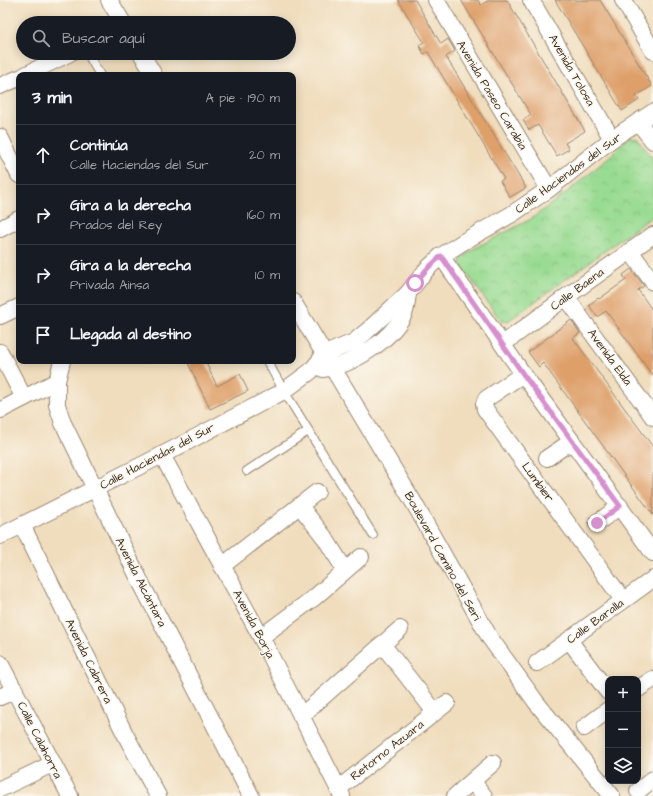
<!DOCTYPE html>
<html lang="es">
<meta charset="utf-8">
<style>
:root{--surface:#171b24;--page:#242831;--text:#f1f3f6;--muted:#9ea1a6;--line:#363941}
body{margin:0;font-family:"Architects Daughter",sans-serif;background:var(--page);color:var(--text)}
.controls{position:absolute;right:12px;bottom:12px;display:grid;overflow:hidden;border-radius:8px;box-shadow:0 2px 10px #0003}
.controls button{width:36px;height:36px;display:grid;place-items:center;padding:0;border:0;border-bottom:1px solid var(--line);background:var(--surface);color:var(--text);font:20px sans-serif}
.stop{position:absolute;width:12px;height:12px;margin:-9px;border:3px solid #d690ce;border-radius:50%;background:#fff}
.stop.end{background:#d690ce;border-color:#fff;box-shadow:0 1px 4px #0008}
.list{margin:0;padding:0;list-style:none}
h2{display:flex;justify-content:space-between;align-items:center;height:52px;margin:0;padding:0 16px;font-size:17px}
h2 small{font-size:13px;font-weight:400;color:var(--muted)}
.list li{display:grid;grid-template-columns:26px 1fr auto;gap:12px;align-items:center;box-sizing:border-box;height:60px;padding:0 16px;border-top:1px solid var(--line)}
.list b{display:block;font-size:15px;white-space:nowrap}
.list p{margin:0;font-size:13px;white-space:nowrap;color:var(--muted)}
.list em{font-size:13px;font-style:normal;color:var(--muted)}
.icon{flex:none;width:22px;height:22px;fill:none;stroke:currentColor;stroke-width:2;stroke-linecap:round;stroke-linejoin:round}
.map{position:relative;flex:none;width:653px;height:796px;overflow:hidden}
.search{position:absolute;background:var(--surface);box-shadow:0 2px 10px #0003;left:16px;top:16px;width:280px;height:44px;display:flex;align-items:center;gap:10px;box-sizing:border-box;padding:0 14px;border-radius:22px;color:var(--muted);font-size:15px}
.panel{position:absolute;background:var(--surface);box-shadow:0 2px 10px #0003;left:16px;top:72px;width:280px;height:292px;border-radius:8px}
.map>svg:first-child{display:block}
</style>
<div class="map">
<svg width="653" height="796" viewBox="0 0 653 796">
<defs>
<pattern id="park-crowns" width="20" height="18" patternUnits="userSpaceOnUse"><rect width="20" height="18" fill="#99db92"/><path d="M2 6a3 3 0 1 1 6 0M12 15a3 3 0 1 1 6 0" fill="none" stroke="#85bc7d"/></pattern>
</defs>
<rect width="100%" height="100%" fill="#fbf7ec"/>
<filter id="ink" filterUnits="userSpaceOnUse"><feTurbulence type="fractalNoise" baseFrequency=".025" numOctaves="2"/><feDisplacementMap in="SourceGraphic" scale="8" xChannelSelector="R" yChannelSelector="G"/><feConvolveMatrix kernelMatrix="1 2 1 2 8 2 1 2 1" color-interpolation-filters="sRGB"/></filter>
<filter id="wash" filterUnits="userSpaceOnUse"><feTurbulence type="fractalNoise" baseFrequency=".012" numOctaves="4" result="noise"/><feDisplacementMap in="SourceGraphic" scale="16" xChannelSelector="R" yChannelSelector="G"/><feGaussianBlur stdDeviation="0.9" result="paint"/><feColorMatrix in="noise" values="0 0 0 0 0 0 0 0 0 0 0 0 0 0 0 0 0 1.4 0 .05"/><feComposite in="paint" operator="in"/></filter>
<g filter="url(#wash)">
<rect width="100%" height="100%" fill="#f0ddbd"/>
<polygon fill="url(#park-crowns)" stroke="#6a8258" points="637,136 653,159 653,216 508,321 501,321 460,264 462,258 473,249 531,219 566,193 601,164 630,137"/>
<g id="blocks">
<g fill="#de9f69">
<polygon points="398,0 415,0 441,44 448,39 455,51 446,57 526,188 510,197 500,181 504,179 428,52 424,54 419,45 424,42"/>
<polygon points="461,0 478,0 481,5 489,0 507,0 585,131 565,143 569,149 557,156 538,125 529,130 523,120 531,115"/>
<polygon points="555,0 600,0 652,86 636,96 639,100 622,111"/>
<polygon points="631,269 644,286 638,290 653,311 653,376 606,311 597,317 589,305 598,298 599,299 626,280 623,275"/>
<polygon points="571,320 580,333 573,338 653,447 653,515 543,363 539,367 528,352"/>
<polygon points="187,361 205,361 217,386 240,374 248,391 210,409"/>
</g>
</g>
</g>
<g filter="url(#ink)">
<use href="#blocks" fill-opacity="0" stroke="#96846e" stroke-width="1"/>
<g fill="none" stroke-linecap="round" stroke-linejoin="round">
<g stroke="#96846e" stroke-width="10">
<g id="lane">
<polyline points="87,53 100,75"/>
<polyline points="267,361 284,391 373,535"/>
<polyline points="247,471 308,431"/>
</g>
</g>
<g stroke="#96846e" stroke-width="18">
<g id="street">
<polyline points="109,0 123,23"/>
<polyline points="436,0 549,189"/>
<polyline points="531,0 612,139"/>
<polyline points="623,0 653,51"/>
<polyline points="141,53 154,75"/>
<polyline points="25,75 70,53"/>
<polyline points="0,86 19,78"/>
<polyline points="638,122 653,141"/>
<polyline points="0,137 19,175"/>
<polyline points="0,229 19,219"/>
<polyline points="630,251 653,282"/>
<polyline points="441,256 523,374 653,553"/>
<polyline points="566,297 653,417"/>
<polyline points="293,302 414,503 490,638 536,702 612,796"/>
<polyline points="0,316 19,307"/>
<polyline points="503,344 566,297 653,235"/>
<polyline points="0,352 24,398"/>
<polyline points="62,361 57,381 57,405 63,423 141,583 251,796"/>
<path d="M323 369C352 366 391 340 404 314 407 307 407 300 408 293"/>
<polyline points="523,374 486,399 484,404 485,409 623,600"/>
<polyline points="1,410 57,381"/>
<polyline points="162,455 261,637 342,796"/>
<polyline points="547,458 572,441"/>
<polyline points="300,506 325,538 345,570"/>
<polyline points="597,523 620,506"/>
<polyline points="22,525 125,734 158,796"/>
<polyline points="0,536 162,455 284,391 311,371 325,354 354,342 366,332 408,293 427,269 441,256 463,242 512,214 549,189 612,139 653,112"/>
<polyline points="222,566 317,492"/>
<polyline points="261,637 315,597 361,557"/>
<polyline points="569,640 608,692"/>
<polyline points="382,644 435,712"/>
<polyline points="0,663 70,796"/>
<polyline points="537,663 653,579"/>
<polyline points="638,689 653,679"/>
<polyline points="0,697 15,690"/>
<polyline points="301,716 400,629"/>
<polyline points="584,728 608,710"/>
<polyline points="473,782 484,796"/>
<polyline points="0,789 52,764"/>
<polyline points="338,789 447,703"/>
<polyline points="638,791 653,779"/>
<polyline points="455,796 493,763"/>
</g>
</g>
<use href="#lane" stroke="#fff" stroke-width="8"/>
<use href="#street" stroke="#fff" stroke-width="16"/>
</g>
</g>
<g fill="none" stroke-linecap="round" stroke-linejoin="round" filter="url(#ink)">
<polyline stroke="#d690ce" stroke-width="5" points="415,283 427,269 441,256 523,374 620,506 597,523"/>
</g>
<g text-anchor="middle" stroke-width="3" stroke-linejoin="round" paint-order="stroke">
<g font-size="12" fill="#3b2a1e" stroke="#fbf7ec">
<text transform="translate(572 70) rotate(60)" y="4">Avenida Tolosa</text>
<text transform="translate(492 95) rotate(59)" y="4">Avenida Paseo Carabia</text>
<text transform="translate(568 173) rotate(-36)" y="4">Calle Haciendas del Sur</text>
<text transform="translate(577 289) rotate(-36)" y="4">Calle Baena</text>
<text transform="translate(610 357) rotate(54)" y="4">Avenida Elda</text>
<text transform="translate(157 456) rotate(-28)" y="4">Calle Haciendas del Sur</text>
<text transform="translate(538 482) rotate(54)" y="4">Lumbier</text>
<text transform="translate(443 556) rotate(61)" y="4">Boulevard Camino del Seri</text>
<text transform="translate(141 582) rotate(63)" y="4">Avenida Alcántara</text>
<text transform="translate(595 621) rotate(-36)" y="4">Calle Baralla</text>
<text transform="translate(254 624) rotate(62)" y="4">Avenida Borja</text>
<text transform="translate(89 661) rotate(64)" y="4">Avenida Cabrera</text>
<text transform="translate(40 740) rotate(63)" y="4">Calle Calahorra</text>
<text transform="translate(387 750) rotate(-38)" y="4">Retorno Azuara</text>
</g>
</g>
</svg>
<div class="controls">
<button>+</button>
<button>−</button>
<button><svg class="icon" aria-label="layers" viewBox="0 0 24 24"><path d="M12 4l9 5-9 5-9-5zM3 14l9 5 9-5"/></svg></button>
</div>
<div class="stop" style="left:415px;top:283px"></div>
<div class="stop end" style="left:597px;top:523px"></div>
<div class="search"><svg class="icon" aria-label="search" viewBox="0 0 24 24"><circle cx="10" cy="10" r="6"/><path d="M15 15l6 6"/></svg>Buscar aquí</div>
<section class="panel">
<h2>3 min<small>A pie · 190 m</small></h2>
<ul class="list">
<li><svg class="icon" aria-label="ahead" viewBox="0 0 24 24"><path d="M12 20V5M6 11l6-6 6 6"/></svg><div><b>Continúa</b><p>Calle Haciendas del Sur</p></div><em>20 m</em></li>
<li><svg class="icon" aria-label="right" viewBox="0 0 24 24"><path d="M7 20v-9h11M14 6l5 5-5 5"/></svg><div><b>Gira a la derecha</b><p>Prados del Rey</p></div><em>160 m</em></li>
<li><svg class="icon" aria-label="right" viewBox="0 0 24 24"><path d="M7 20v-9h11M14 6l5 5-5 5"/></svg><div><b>Gira a la derecha</b><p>Privada Ainsa</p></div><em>10 m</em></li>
<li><svg class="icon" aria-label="arrive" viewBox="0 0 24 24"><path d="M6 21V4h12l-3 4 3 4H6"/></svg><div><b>Llegada al destino</b></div></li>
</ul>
</section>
</div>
